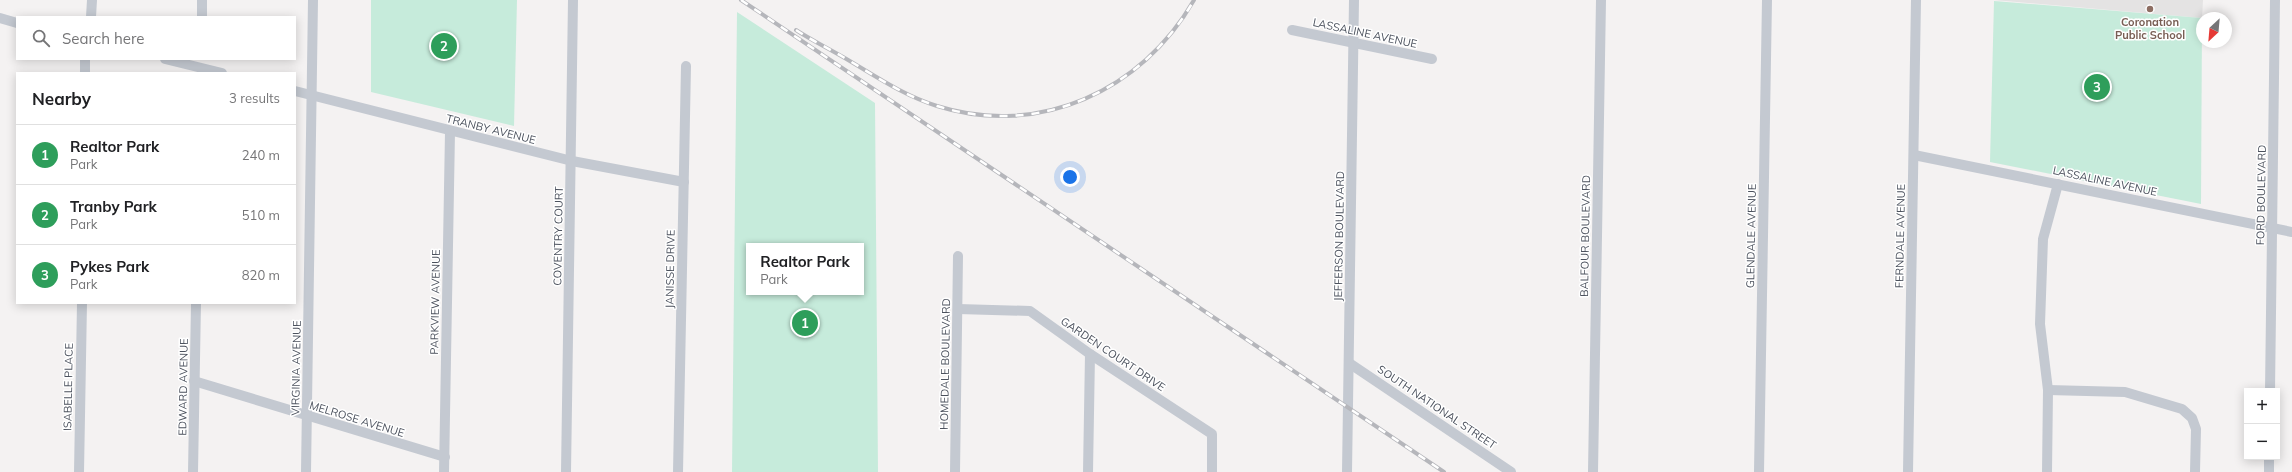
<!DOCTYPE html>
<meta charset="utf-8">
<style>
:root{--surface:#fff;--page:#f2f2f2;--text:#202124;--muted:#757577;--line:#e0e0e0;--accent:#b45309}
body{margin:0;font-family:Mulish,sans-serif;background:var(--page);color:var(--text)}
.controls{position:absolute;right:12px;bottom:12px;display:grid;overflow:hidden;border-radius:0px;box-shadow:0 2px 10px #0003}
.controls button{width:36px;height:36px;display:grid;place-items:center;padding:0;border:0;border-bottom:1px solid var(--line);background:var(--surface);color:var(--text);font:20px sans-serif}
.compass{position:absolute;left:2196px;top:12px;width:36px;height:36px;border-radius:50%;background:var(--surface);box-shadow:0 2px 10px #0003;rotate:206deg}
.you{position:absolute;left:1070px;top:177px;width:14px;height:14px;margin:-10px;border:3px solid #fff;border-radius:50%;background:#1a73e8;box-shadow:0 0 0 6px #1a73e833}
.badge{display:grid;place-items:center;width:26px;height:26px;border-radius:50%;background:var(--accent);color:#fff;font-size:13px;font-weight:700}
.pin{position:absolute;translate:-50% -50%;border:2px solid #fff;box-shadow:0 1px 4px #0006}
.popup{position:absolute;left:746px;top:243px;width:118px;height:52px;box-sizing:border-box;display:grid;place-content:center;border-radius:0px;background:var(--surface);filter:drop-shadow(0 1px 3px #0005);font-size:13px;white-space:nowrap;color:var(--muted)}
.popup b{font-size:15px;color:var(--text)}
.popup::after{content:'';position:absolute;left:50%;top:100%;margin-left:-8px;border:8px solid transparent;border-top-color:var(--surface)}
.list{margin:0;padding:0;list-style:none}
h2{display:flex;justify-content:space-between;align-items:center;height:52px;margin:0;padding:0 16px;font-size:17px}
h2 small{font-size:13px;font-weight:400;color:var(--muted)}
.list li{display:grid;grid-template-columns:26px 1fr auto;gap:12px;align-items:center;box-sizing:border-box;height:60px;padding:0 16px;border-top:1px solid var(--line)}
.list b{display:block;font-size:15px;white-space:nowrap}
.list p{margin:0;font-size:13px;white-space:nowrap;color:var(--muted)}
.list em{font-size:13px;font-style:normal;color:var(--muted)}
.icon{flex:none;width:22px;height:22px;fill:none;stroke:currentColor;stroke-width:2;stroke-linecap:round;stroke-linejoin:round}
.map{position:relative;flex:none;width:2292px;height:472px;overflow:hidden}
.search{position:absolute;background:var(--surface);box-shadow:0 2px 10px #0003;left:16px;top:16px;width:280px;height:44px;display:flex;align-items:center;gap:10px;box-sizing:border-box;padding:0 14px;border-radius:0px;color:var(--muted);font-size:15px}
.panel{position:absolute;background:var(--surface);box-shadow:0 2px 10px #0003;left:16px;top:72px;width:280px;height:232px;border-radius:0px}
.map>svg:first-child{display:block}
</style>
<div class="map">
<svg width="2292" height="472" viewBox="0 0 2292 472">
<rect width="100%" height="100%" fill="#f4f2f2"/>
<polygon fill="#e4e3e3" points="1994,0 2203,0 2202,18"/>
<g fill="#c6ebdb" fill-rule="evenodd">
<polygon points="371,0 517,0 514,126 371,92"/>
<polygon points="1994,1 2202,18 2201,204 1990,162"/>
<path d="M737 12 875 103 878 472H732ZM749 246H861V292H749Z"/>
</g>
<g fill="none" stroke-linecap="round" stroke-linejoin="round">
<g stroke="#c4c9d1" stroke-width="10">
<polyline points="202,0 202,17"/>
<polyline points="91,17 92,0"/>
<polyline points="0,18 17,23"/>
<polyline points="1292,30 1432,59"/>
<polyline points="165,59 222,73"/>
<polyline points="85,73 85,59"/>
<polyline points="295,91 572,161 684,182"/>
<polyline points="1914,155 2292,232"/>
<polyline points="958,309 1030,311 1090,354 1212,434 1212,472"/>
<polyline points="1349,363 1511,472"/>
<polyline points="194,381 445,457"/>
<polyline points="2048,390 2125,392 2182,409 2192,418 2196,429 2195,472"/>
<polyline points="2270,391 2275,0"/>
<polyline points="79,472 82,303"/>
<polyline points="193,472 196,303"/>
<polyline points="306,472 313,0"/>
<polyline points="444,472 450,132"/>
<polyline points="566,472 573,0"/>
<polyline points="678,472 686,66"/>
<polyline points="955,472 958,256"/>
<polyline points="1088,472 1090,354"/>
<polyline points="1347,472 1354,0"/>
<polyline points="1593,472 1601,0"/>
<polyline points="1759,472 1767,0"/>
<polyline points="1908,472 1916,0"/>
<polyline points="2047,472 2048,390 2040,324 2043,239 2058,184"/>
<polyline points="2269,472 2269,457"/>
</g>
<g stroke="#b5b6bb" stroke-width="4">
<g id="rail">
<polyline points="741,0 1444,472"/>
<path d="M796 30C811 40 828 48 843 57 874 75 902 95 937 106 1039 138 1142 91 1194 0"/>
</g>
</g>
<use href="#rail" stroke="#fff" stroke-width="2.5" stroke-dasharray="8" stroke-linecap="butt"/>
</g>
<circle fill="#8d6e63" stroke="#fff" stroke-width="1.5" cx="2150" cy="9" r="4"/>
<g text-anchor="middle" stroke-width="3" stroke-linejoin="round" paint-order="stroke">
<g font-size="11" font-weight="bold" fill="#785e54" stroke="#fff">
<text x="2150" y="26">Coronation<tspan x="2150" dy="13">Public School</tspan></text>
</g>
<g font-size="11" fill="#4b515d" stroke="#fff">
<text transform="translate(1365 33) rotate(12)" y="4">LASSALINE AVENUE</text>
<text transform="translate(491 129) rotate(14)" y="4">TRANBY AVENUE</text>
<text transform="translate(2105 181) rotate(12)" y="4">LASSALINE AVENUE</text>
<text transform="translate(2261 195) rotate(-89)" y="4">FORD BOULEVARD</text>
<text transform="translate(558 236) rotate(-89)" y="4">COVENTRY COURT</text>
<text transform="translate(1339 236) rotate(-89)" y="4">JEFFERSON BOULEVARD</text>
<text transform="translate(1585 236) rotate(-89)" y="4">BALFOUR BOULEVARD</text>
<text transform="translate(1751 236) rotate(-89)" y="4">GLENDALE AVENUE</text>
<text transform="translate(1900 236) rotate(-89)" y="4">FERNDALE AVENUE</text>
<text transform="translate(670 269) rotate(-89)" y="4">JANISSE DRIVE</text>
<text transform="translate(435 302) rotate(-89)" y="4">PARKVIEW AVENUE</text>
<text transform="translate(1113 354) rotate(34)" y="4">GARDEN COURT DRIVE</text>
<text transform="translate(945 364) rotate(-89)" y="4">HOMEDALE BOULEVARD</text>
<text transform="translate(296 368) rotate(-89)" y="4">VIRGINIA AVENUE</text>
<text transform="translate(68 387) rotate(-89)" y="4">ISABELLE PLACE</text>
<text transform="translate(183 387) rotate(-89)" y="4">EDWARD AVENUE</text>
<text transform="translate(1437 407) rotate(34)" y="4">SOUTH NATIONAL STREET</text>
<text transform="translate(357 419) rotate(17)" y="4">MELROSE AVENUE</text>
</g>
</g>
</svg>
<div class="controls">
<button>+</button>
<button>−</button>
</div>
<svg class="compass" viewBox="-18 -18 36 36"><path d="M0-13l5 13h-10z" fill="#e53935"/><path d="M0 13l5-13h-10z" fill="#757577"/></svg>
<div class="you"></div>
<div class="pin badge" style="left:805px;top:323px;background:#2e9e5b">1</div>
<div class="popup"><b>Realtor Park</b>Park</div>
<div class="pin badge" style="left:444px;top:46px;background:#2e9e5b">2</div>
<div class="pin badge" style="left:2097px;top:87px;background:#2e9e5b">3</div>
<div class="search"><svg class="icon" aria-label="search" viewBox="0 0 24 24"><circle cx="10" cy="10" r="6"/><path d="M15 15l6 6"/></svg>Search here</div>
<section class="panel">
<h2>Nearby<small>3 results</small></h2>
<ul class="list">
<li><span class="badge" style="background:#2e9e5b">1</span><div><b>Realtor Park</b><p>Park</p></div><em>240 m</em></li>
<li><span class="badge" style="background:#2e9e5b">2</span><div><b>Tranby Park</b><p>Park</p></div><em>510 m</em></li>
<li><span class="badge" style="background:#2e9e5b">3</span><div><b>Pykes Park</b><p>Park</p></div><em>820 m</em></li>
</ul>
</section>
</div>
